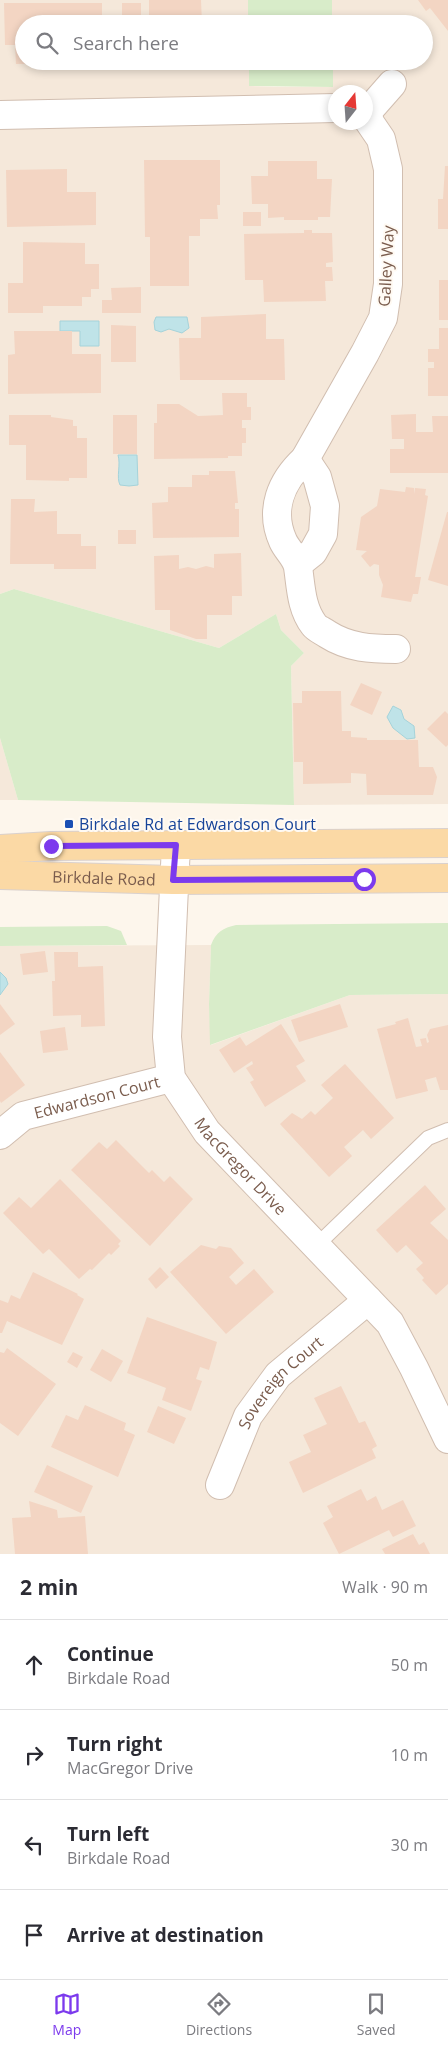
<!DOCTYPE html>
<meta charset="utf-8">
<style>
:root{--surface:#fff;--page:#f7f7f7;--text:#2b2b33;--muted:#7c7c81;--line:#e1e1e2;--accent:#7c3aed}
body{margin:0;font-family:"Open Sans",sans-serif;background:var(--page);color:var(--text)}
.compass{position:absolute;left:328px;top:85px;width:45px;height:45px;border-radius:50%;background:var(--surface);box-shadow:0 2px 8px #0003;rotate:17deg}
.stop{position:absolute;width:15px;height:15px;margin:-11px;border:4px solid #7c3aed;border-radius:50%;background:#fff}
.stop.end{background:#7c3aed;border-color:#fff;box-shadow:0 1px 5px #0008}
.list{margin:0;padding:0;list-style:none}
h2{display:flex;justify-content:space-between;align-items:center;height:65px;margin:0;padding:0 20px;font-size:21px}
h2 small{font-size:16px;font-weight:400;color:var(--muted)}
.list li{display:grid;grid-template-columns:32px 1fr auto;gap:15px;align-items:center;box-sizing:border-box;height:90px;padding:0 20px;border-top:1px solid var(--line)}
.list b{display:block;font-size:19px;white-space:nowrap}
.list p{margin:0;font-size:16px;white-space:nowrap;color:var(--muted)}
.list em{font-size:16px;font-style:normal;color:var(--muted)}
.icon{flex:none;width:28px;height:28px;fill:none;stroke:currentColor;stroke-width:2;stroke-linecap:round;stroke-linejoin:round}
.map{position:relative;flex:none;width:448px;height:1554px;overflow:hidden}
.search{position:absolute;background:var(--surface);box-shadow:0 2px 8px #0003;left:15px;right:15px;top:15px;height:55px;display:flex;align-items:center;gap:12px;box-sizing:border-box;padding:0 18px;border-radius:28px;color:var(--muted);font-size:19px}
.sheet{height:425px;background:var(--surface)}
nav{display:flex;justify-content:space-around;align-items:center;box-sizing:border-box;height:70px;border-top:1px solid var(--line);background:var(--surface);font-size:14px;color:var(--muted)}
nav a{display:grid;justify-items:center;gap:2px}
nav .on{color:var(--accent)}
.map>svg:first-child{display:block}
</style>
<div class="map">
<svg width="448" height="1554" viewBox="0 0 448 1554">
<rect width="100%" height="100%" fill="#fdf6ec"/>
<g fill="#f5e8da" fill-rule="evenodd">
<path d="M0 0H248V24H24V61H249V86L275 87H333V61H424V24H332V0H448V804L294 805 291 666 304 653 281 630 276 614 219 648 14 589 0 594ZM336 92H366V122H336Z"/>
<polygon points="0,738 18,800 0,800"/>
<polygon points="211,945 209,1004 211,1045 350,995 448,994 448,1554 0,1554 0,946"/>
</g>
<g fill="#d8ecc9">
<rect x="248" y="0" width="84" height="24"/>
<polygon points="249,61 333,61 333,87 249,86"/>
<polygon points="14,589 219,648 276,614 281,630 304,653 291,666 294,805 18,800 0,738 0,594"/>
<path d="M448 923V994L350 995 210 1045 209 1004 211 945C216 932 223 928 236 925Z"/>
<polygon points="107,926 121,931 127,945 0,946 0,927"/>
</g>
<g fill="#bfe3e8" stroke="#a5d3da">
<polygon points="156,317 187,317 189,328 182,333 169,329 161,332 155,330 154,322"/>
<polygon points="60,321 99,321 99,346 80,346 80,331 60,331"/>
<path d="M118 455H137L138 485 129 486 120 485C116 477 121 465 118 455Z"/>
<polygon points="393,706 401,710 404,719 414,726 415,738 407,739 393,728 387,717"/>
<polygon points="0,972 6,978 8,984 0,995"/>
</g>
<g fill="#f3d5c3">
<polygon points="149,0 201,0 202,24 149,24"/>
<polygon points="418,0 448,0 448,31 430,8 426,11"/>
<polygon points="4,3 102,3 102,24 24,24 24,61 102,61 102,63 16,64 15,45 5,45"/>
<rect x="122" y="3" width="19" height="21"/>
<polygon points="144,160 220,160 220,205 217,205 218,219 200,219 200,236 189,236 189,286 150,286 150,237 145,237"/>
<polygon points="268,161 317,161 317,179 332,179 330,217 318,217 318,220 284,220 284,217 268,218 268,204 252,204 251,176 268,176"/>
<polygon points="445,166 448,166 448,229 438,229 438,199 443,199"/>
<polygon points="67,169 67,192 96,192 96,225 7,227 6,170"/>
<rect x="243" y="212" width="18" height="14"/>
<polygon points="304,230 312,230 312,233 332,233 333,262 326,263 326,267 332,267 333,281 325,281 326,301 264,302 263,280 245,280 244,234 304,233"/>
<polygon points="23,242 85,243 85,264 99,264 99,289 91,289 91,297 82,297 82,306 43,306 43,313 8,313 8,283 23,283"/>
<rect x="439" y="280" width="9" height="40"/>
<polygon points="141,287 141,313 102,313 102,300 112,300 111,288"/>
<polygon points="266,314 266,339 284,339 285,380 180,380 179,338 201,338 201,317"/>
<polygon points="111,325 136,326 136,362 111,362"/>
<polygon points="439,328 448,328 448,396 428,396 428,368 434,368 434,362 428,362 428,349 439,349"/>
<polygon points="14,331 72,331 72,354 101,354 101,393 8,394 8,355 15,354"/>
<polygon points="222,393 247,393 247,407 251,407 251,420 242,420 242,428 246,428 246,443 242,443 242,456 228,456 228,458 154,459 154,423 157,423 157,404 179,404 198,416 223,415"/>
<polygon points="416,414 416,432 433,432 432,416 448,416 448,473 390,473 390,449 404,449 404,439 392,439 391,415"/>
<polygon points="9,415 51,415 51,417 73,420 73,426 77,426 77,438 87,438 87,478 69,478 69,481 26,480 26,445 9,445"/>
<rect x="113" y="415" width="24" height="39"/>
<polygon points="209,471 235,471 238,503 235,503 235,509 239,509 239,537 153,538 152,503 168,502 168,487 192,487 192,475 209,475"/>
<polygon points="406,487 414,488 414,494 415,488 426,489 425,495 428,496 415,577 421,577 418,594 413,594 411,602 381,597 383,585 379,575 379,565 374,564 370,567 361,556 367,551 356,550 361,517 377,506 380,489 405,492"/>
<polygon points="11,499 35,499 34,512 57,511 57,534 81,534 81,546 96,546 96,569 54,569 54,564 10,564"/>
<polygon points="447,512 448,512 448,586 428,580"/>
<rect x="118" y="530" width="18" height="14"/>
<polygon points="241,553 242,596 232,596 232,615 207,615 207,639 196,639 170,630 170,610 155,610 154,556 179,555 179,569 188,567 196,569 206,566 214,568 214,554"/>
<polygon points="361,683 382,692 372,715 350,705"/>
<polygon points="302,691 341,691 342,731 351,731 351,737 367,738 367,740 418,740 419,767 433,767 437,777 433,795 367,795 366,774 351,773 351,783 303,784 303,762 294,762 293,703 302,703"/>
<polygon points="445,711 448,714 448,745 446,747 427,729"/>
<polygon points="45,951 48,972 23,975 20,954"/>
<polygon points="54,952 78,952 78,967 103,966 105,1026 81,1027 81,1015 53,1016 52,981 55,981"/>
<polygon points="0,1004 15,1024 0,1035"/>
<polygon points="340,1004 348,1027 299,1042 291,1020"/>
<polygon points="408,1018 416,1047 422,1046 420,1039 426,1038 427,1043 429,1042 427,1035 430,1029 448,1025 448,1090 440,1090 436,1077 425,1080 428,1091 396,1099 377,1029 396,1024 395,1022"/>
<polygon points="281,1024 305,1061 296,1066 306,1081 265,1107 250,1082 254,1080 246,1068 253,1064 252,1061 234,1073 219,1050 240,1037 246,1046"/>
<polygon points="65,1027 68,1050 43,1053 40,1031"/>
<polygon points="0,1052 25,1085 1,1103 0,1101"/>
<polygon points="345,1064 394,1118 371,1139 363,1130 344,1147 352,1156 329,1177 280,1124 292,1113 302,1119 311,1111 315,1115 333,1098 321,1085"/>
<polygon points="116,1140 149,1173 152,1170 164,1182 170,1176 193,1199 150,1246 71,1170 99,1142 107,1149"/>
<polygon points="60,1179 121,1241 118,1244 120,1246 111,1255 109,1253 92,1270 90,1269 79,1279 49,1249 43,1254 3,1213 19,1197 31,1208"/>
<polygon points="425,1185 446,1209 430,1223 448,1240 448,1284 436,1295 422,1280 424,1278 416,1269 423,1263 406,1245 397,1253 376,1230"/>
<polygon points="201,1245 216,1249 219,1246 231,1248 244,1263 229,1277 236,1285 254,1269 274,1292 226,1334 170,1272"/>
<polygon points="160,1267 169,1277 156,1289 148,1279"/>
<polygon points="33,1272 78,1294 77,1295 84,1299 62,1345 7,1321 2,1333 0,1333 0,1300 8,1303 11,1295 20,1299"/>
<polygon points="147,1317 217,1342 209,1370 200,1367 196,1379 202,1381 191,1411 162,1400 166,1388 127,1373"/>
<polygon points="7,1348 56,1384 18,1436 0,1423 0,1352 4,1353"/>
<polygon points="102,1349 123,1361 111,1382 90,1370"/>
<polygon points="73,1352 83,1357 77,1368 67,1362"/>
<polygon points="341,1386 359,1423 365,1421 377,1446 372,1449 376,1458 303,1493 289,1462 311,1452 303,1435 327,1424 314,1398"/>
<polygon points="85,1405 126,1423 124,1430 135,1435 118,1477 51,1447 66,1415 78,1420"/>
<polygon points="158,1406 186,1418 174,1444 147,1432"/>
<polygon points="47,1465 93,1486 81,1513 34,1492"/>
<polygon points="361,1489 367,1501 376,1496 382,1510 403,1500 416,1526 393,1537 389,1530 339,1554 323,1523 333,1517 327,1506"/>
<polygon points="29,1501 57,1510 58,1518 85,1516 88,1554 15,1554 12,1518 31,1517"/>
<polygon points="413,1534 419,1545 424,1542 430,1554 385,1554 382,1549"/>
</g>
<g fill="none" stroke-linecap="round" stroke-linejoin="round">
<g stroke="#d1beb0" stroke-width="16">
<polyline id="service" points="317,1245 428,1138 448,1130"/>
</g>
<g stroke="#d1beb0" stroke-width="30">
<g id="minor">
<polyline points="0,115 336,108"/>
<path d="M366 117 381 139 388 169V284L383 318 365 353 305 459C281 481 269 510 283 541 287 550 296 557 298 567 301 587 301 608 314 625 317 629 323 631 327 634 349 648 371 649 396 649"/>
<polyline points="368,118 370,109 392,84"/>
<polyline points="298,564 313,552 323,534 325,506 317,477 305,459"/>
<path id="s1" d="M176 845 167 1037 171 1078 207 1132 390 1323 414 1368 448 1439"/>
<path id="s2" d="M0 1135 23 1116 171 1078"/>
<path id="s3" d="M220 1485 248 1416 278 1375 368 1300"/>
</g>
</g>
<g stroke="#dad1cd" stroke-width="30">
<g id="primary">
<polyline points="0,849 51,846 448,843"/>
<path id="s4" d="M0 875 173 880 448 878"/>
</g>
</g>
<use href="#service" stroke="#fff" stroke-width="14"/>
<use href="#minor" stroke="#fff" stroke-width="28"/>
<use href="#primary" stroke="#fbd9a5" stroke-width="28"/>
</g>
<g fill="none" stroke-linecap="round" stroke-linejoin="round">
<polyline stroke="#7c3aed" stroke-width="6" points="51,846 176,845 173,880 364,879"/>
</g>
<rect fill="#1a4fb4" stroke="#fffaf3" stroke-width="2" x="64" y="819" width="10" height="10" rx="2.5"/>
<g text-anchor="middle" stroke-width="4" stroke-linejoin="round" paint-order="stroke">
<g font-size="16" fill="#7a5c4d" stroke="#fffaf3">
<text transform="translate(386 266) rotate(-87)" y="6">Galley Way</text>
<text dy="6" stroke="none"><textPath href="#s4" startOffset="104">Birkdale Road</textPath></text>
<text dy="6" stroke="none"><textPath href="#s2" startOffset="106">Edwardson Court</textPath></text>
<text dy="6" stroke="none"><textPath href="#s1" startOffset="346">MacGregor Drive</textPath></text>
<text dy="6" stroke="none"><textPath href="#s3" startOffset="121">Sovereign Court</textPath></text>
</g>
<g font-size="16" fill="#164399" stroke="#fffaf3" text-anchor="start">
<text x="79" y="830">Birkdale Rd at Edwardson Court</text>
</g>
</g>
</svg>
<svg class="compass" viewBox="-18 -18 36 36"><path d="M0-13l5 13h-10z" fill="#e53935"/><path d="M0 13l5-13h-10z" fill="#7c7c81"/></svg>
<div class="stop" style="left:364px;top:879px"></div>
<div class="stop end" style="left:51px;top:846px"></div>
<div class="search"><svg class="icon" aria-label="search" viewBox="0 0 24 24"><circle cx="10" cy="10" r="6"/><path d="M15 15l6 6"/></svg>Search here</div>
</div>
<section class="sheet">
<h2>2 min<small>Walk · 90 m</small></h2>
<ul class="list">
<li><svg class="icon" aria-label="ahead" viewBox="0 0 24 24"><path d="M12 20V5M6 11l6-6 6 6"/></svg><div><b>Continue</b><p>Birkdale Road</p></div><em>50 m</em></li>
<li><svg class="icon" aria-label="right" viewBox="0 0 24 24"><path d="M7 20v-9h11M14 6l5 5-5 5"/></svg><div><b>Turn right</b><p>MacGregor Drive</p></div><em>10 m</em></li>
<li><svg class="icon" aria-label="left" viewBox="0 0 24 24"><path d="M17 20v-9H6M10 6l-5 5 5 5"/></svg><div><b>Turn left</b><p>Birkdale Road</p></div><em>30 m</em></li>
<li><svg class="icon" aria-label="arrive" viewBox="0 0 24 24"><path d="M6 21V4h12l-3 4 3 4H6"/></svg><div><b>Arrive at destination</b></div></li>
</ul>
</section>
<nav>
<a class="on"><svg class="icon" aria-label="map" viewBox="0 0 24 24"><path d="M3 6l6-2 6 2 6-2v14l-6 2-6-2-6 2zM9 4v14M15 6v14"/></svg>Map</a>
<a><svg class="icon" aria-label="directions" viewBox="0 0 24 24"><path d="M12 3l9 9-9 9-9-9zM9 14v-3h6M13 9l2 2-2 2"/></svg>Directions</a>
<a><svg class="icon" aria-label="saved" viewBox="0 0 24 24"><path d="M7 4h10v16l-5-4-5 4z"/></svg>Saved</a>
</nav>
